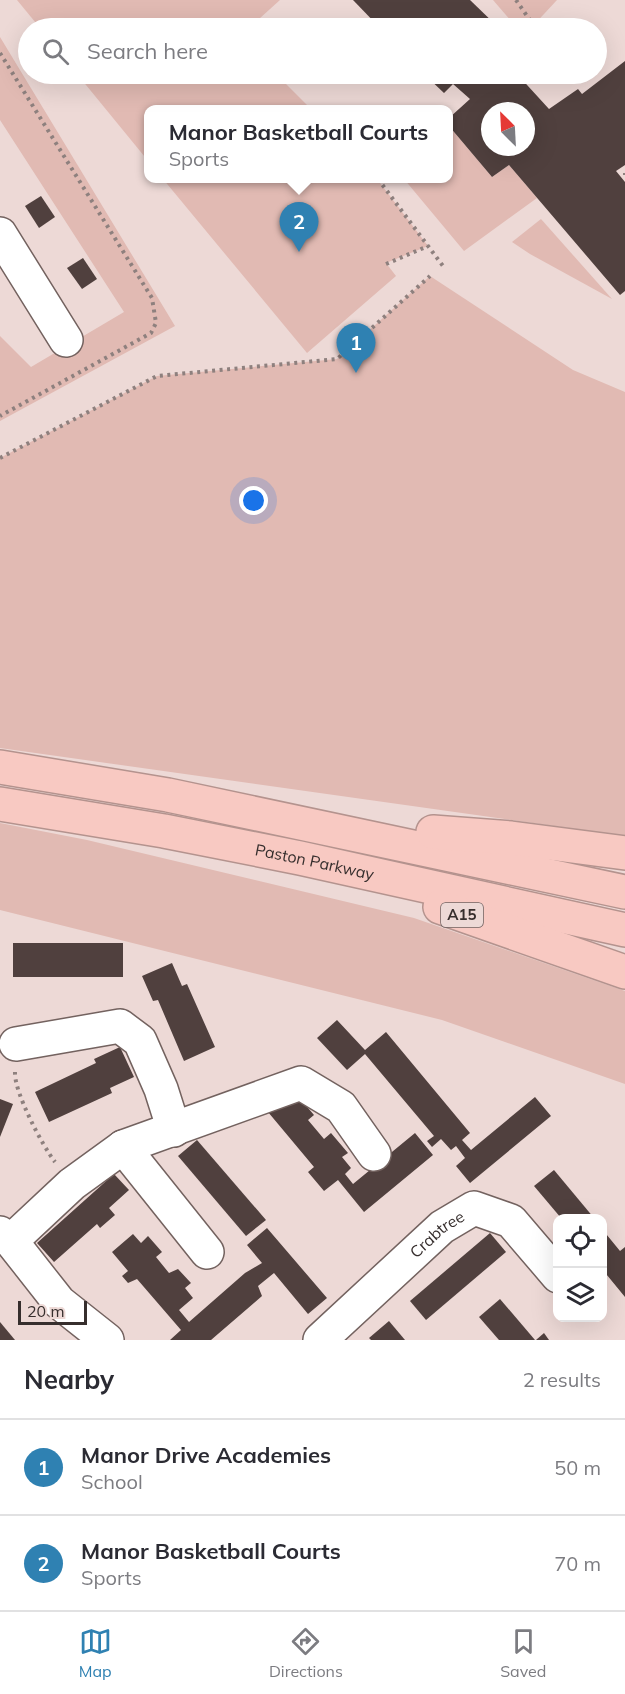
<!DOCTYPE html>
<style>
:root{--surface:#fff;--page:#f7f7f7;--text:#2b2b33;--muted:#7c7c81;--line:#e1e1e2;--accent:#2f81b2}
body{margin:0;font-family:Mulish,sans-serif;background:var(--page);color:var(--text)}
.controls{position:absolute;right:18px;bottom:18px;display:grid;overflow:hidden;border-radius:12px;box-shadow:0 6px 24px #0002}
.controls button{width:54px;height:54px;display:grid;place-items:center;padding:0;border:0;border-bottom:2px solid var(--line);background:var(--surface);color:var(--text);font:30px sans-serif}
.compass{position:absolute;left:481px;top:102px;width:54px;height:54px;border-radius:50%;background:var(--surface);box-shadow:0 6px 24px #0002;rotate:336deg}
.scale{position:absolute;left:18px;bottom:15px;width:69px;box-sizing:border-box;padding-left:6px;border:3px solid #362e2d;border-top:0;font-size:16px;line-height:21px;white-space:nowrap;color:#362e2d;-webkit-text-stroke:4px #edd9d6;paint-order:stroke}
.you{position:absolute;left:254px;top:501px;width:21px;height:21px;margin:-15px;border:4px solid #fff;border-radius:50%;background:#1a73e8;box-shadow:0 0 0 9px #1a73e833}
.badge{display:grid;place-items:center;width:39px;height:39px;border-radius:50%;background:var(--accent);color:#fff;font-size:20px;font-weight:700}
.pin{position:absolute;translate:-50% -50px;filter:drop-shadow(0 2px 3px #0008)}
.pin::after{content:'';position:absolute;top:32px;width:21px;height:18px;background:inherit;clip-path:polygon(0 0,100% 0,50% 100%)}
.popup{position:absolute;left:144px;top:105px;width:309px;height:78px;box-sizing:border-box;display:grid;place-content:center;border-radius:12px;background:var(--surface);filter:drop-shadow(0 2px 4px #0005);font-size:20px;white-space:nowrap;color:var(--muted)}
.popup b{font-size:22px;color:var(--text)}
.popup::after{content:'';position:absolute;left:50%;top:100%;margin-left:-12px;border:12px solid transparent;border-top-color:var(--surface)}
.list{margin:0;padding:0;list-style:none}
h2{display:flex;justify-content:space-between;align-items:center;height:78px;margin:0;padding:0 24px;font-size:26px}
h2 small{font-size:20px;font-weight:400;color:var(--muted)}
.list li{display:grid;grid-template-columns:39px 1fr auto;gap:18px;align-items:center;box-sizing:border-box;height:96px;padding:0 24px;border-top:2px solid var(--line)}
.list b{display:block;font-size:22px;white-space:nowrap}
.list p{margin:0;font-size:20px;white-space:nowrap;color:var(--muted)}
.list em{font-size:20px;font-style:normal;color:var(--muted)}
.icon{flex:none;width:33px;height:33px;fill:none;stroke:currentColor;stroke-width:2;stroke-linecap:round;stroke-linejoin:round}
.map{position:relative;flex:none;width:625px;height:1340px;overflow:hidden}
.search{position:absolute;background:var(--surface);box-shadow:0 6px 24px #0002;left:18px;right:18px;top:18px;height:66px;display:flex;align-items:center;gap:15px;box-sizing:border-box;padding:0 21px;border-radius:33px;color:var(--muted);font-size:22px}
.sheet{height:270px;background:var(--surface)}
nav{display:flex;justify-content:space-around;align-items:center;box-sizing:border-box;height:84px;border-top:2px solid var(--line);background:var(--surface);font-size:16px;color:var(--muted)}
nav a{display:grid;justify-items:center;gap:3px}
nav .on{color:var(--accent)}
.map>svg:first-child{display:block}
</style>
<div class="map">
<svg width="625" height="1340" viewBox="0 0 625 1340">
<rect width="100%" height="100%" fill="#edd9d6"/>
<g fill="#e1bab3">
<polygon points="17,0 280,0 249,28 40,28"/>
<polygon points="493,0 557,0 531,28 517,28"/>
<polygon points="0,37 175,326 0,421 0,336 31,367 124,312 0,120"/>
<polygon points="77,74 276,74 311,109 149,110 149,162"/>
<polygon points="449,126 492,177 509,165 537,198 464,251 404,179 449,178"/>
<polygon points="163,179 377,179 428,246 386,263 396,276 307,353"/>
<polygon points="541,219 612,299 530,254 512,242"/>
<polygon points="430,276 573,370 625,392 625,836 0,748 0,458 157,376 337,359"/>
<polygon points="0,823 87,840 414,918 625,991 625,1084 442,1020 0,910"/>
</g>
<g fill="#50403e" fill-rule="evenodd">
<polygon points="353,0 470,0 499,28 380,28"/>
<path d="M625 61V165L616 171 625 182V291L620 295 509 165 492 177 449 126V118L470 99 453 84 444 93 424 74H517L549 109 578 89 582 94ZM490 111H526V147H490Z"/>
<polygon points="41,196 55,217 39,228 25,206"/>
<polygon points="83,258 97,279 82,289 67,268"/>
<rect x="13" y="943" width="110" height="34"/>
<polygon points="172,963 182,986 187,984 215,1047 184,1061 158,1000 153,1001 142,976"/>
<polygon points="337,1020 365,1050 386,1032 470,1133 462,1140 471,1150 535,1097 551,1116 470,1183 456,1166 465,1158 456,1146 451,1150 441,1139 432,1147 427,1141 434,1136 365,1054 347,1070 317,1038"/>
<polygon points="120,1047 134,1077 110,1088 112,1093 49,1122 35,1092 96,1063 94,1059"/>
<polygon points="297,1095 314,1115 308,1120 324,1139 331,1133 348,1153 342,1157 351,1168 345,1174 353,1184 415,1133 433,1155 364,1212 338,1180 324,1191 308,1172 314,1167 263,1106"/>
<polygon points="0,1099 13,1104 0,1137"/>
<polygon points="197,1140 266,1220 246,1236 178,1156"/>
<polygon points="554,1170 594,1218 561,1218 534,1186"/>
<polygon points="114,1174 129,1190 109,1208 115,1215 100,1228 97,1224 54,1262 37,1243"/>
<polygon points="267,1228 327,1298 308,1314 274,1273 258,1286 262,1296 211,1340 170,1340 181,1330 137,1279 128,1283 122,1276 128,1271 112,1252 133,1234 141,1243 148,1236 162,1252 156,1257 169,1273 178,1269 191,1283 185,1288 193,1298 179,1310 189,1322 245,1273 262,1263 247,1245"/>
<polygon points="602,1229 620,1251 625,1247 625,1297 602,1269"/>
<polygon points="490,1233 506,1252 426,1320 410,1301"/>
<polygon points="500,1299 535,1340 499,1340 479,1317"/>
<polygon points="389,1321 405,1340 371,1340 369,1338"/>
<polygon points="0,1322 15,1340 0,1340"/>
<polygon points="544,1333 549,1340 536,1340"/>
</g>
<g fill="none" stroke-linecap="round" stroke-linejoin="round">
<g stroke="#73625f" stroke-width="36">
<g id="minor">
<polyline points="0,234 66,340"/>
<polyline points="16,1044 120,1026 140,1041 161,1089 174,1130"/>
<polyline points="123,1147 207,1252"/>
<polyline points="0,1233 11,1241 59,1302 107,1340"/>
<polyline points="11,1241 72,1184 123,1147 301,1083 341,1107 374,1154"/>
<path id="s1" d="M320 1340 442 1227 474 1208 511 1221 558 1276"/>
</g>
</g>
<g stroke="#b4938e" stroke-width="36">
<g id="highway">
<polyline points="0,767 168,795 625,892"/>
<path id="s2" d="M0 804 164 831 300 858 625 930"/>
<polyline points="433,832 511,838 625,853"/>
<polyline points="440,907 625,972"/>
</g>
</g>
<g stroke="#8e807e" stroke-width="4" stroke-dasharray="3 4.5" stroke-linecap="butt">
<polyline points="516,0 534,26"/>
<polyline points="0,53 152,298 156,323 151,333 0,416"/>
<polyline points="625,173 625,175"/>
<polyline points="378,179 443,266"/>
<polyline points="386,264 428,246"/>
<polyline points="0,458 157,376 337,359 430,276"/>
<path d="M15 1072C14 1092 42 1145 55 1162"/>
</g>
<use href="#minor" stroke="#fff" stroke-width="33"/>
<use href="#highway" stroke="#f8c9c2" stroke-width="33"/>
</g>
<g text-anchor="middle" stroke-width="6" stroke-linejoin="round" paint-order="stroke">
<rect fill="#edd9d6" stroke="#6d6160" stroke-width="1.5" x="441" y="903" width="42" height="24" rx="4.5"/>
<g font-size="15" font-weight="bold" fill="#362e2d">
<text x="462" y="920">A15</text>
</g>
<g font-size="16" fill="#362e2d" stroke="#edd9d6">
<text dy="6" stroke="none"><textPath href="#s2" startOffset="320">Paston Parkway</textPath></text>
<text dy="6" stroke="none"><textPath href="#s1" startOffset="158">Crabtree</textPath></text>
</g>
</g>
</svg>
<div class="controls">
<button><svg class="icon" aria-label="locate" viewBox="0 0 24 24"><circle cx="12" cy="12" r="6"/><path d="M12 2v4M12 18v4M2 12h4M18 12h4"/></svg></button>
<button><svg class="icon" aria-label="layers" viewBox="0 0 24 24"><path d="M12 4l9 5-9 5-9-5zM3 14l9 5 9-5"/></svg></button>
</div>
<svg class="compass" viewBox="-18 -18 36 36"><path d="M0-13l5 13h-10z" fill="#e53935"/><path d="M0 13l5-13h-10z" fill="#7c7c81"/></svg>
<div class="scale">20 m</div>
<div class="you"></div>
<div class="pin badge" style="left:356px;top:373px">1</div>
<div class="pin badge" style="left:299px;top:252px">2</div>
<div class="popup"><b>Manor Basketball Courts</b>Sports</div>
<div class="search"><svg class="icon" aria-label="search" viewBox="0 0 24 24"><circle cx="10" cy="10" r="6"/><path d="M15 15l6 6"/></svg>Search here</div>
</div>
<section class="sheet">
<h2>Nearby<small>2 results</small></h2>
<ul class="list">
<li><span class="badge">1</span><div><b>Manor Drive Academies</b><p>School</p></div><em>50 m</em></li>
<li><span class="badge">2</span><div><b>Manor Basketball Courts</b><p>Sports</p></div><em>70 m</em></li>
</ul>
</section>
<nav>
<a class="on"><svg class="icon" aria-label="map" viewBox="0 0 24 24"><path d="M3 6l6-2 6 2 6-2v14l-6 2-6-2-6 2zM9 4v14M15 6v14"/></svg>Map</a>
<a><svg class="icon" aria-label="directions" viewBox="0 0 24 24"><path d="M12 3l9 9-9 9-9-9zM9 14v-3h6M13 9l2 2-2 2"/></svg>Directions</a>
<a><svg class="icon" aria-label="saved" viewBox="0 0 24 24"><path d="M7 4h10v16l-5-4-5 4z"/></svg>Saved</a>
</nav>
